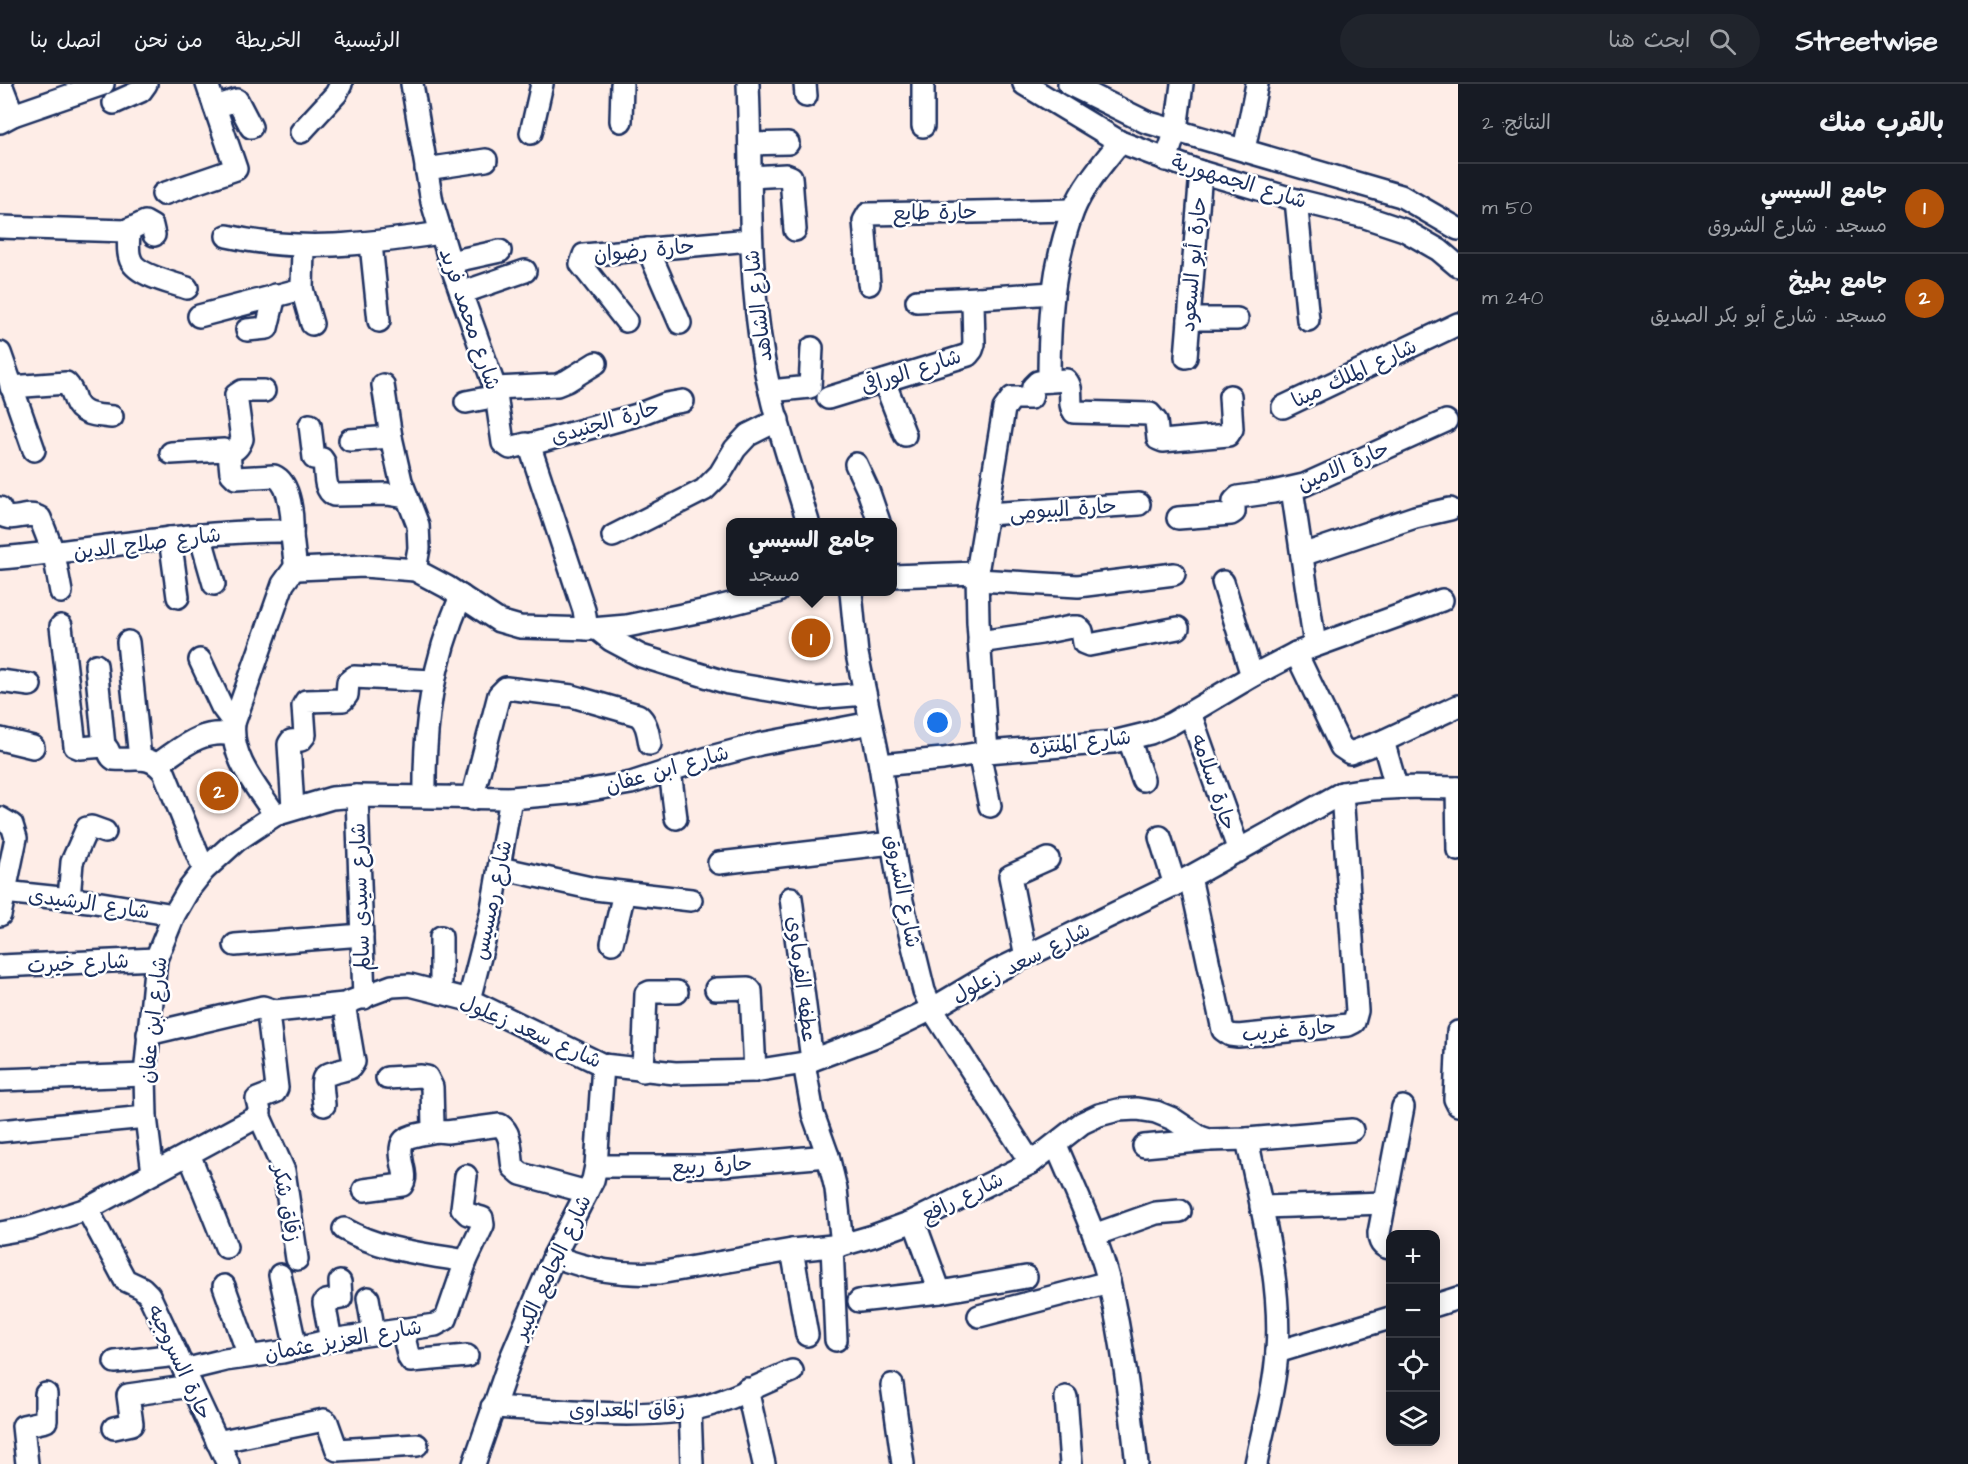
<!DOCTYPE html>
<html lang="ar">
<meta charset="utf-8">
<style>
:root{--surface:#171b24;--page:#20242c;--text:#f1f3f6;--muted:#9ea1a6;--line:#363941;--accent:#b45309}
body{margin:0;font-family:"Architects Daughter","Playpen Sans Arabic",sans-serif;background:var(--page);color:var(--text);direction:rtl}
.controls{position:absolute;right:18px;bottom:18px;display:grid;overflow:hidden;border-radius:12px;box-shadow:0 3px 15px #0003}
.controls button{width:54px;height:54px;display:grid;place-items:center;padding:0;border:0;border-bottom:2px solid var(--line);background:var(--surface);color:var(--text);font:30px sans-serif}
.you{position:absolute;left:938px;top:639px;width:21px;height:21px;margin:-15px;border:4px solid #fff;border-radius:50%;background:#1a73e8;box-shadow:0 0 0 9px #1a73e833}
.badge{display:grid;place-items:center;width:39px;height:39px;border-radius:50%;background:var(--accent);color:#fff;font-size:20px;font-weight:700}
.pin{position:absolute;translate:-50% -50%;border:3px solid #fff;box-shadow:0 2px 6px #0006}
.popup{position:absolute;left:726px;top:434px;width:171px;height:78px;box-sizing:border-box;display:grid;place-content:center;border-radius:12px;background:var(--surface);filter:drop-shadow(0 2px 4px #0005);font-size:20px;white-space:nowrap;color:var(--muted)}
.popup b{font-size:22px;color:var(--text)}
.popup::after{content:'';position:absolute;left:50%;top:100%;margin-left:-12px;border:12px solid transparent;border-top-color:var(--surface)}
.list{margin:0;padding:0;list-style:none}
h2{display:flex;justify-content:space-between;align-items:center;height:78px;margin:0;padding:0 24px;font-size:26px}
h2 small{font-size:20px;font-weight:400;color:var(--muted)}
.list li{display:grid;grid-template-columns:39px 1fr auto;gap:18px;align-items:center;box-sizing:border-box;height:90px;padding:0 24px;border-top:2px solid var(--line)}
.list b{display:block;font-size:22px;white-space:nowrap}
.list p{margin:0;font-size:20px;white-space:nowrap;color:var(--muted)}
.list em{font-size:20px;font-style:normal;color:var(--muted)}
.icon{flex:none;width:33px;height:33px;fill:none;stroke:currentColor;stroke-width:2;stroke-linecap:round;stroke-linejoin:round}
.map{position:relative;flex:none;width:1458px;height:1380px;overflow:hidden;direction:ltr}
header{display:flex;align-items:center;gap:36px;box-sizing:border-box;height:84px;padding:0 30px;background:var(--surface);border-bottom:2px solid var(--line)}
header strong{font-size:28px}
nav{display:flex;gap:33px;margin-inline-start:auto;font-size:21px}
.search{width:420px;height:54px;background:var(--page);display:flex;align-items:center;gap:15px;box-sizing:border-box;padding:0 21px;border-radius:33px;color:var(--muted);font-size:22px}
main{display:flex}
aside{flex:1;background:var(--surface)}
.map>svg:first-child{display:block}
</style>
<header>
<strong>Streetwise</strong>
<div class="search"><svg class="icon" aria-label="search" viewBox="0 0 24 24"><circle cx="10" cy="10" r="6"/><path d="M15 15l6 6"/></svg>ابحث هنا</div>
<nav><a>الرئيسية</a><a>الخريطة</a><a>من نحن</a><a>اتصل بنا</a></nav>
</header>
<main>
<aside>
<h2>بالقرب منك<small>النتائج: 2</small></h2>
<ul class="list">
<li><span class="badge">1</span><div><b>جامع السيسي</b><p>مسجد · شارع الشروق</p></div><em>50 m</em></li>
<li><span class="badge">2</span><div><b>جامع بطيخ</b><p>مسجد · شارع أبو بكر الصديق</p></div><em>240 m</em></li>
</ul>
</aside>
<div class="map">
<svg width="1458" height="1380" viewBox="0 0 1458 1380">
<rect width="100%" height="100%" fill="#feede7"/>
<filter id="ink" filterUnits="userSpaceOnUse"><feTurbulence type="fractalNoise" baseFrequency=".0167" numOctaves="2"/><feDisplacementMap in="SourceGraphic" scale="12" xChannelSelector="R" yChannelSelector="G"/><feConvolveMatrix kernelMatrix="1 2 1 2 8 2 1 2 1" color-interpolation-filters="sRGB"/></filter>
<g filter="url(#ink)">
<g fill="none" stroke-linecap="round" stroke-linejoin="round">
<g stroke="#1b2f5e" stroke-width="26">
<g id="minor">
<polyline points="1,0 13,31"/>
<polyline points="412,0 432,118 450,178 495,304 503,359 510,364 526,360 530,363 584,526 587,545"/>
<path d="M748 0C752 91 747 182 763 272 772 329 792 384 808 438"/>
<polyline points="805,0 806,12"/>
<polyline points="923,0 923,42"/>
<polyline points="1024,0 1120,58 1201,88 1296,116 1365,133 1404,146 1439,166 1458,182"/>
<polyline points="1069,0 1146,38 1401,112 1458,145"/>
<polyline points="114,19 141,7 146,0"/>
<polyline points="215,23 237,16 251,43"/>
<polyline points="621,37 622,0"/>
<polyline points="0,38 13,31 103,0"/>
<polyline points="301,48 336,10 341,0"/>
<polyline points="531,49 542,0"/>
<polyline points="750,60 788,59"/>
<polyline points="1244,66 1257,0"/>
<polyline points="1166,76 1176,46 1182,0"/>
<polyline points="426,85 486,76"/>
<polyline points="750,93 786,91 791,93 795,146"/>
<polyline points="163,110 236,85 207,0"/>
<polyline points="1296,116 1308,236"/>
<polyline points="0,143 126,147 145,138 152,142 154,151"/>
<path d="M129 145C129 154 127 166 130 174 134 191 173 199 187 204"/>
<path d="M227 152C302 169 366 160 441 149"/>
<polyline points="371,160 379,237"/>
<polyline points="303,163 302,205 312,240"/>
<polyline points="648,165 680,239"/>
<polyline points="450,178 500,167"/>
<polyline points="869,200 864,137 868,130 1073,126"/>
<polyline points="461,209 525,187"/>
<polyline points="917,217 978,214"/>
<polyline points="199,232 302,205"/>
<polyline points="1189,235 1237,235"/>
<polyline points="626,237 581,180 584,171 750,156"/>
<polyline points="247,246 267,244 275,211"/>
<polyline points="0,269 34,366"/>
<polyline points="1186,273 1201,88"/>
<polyline points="884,297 905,351"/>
<path d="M1049 297C1049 239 1052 182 1073 127 1083 102 1103 79 1120 58"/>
<polyline points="383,301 391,353 401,397 418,441 419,464 415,486"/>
<path d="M11 303 66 299C71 304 73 309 75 316 81 332 97 331 112 333"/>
<polyline points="495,304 557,301 567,297 596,279"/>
<polyline points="770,307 810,303 812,264"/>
<polyline points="828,314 968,271 972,266 974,260 973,219 978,214 1053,209"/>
<polyline points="466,318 497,312"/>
<polyline points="1283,323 1458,240"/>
<path d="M310 341 314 374 322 375 324 378C326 389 323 405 334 411L387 410 406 413"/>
<polyline points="350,356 391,353"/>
<polyline points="528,361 637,331 666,320 683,317"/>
<path d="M171 369 224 366 229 369 231 389 236 394 274 392C291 399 293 435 292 452"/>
<path d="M229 369C236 366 239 363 242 355L236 311 242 307H264"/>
<polyline points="856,380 868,406 879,438"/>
<polyline points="1292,405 1315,561"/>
<path d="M0 424 2 431C14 439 27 426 40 434L54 470 61 508"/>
<polyline points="987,430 1139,420"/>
<polyline points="1178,434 1231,430 1234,428 1234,417 1238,413 1273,408 1304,401 1446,337"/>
<polyline points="200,451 214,500"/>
<polyline points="613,452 704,406 720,390 735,365 748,351 778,336"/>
<polyline points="170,454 178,513"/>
<polyline points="1302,471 1415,433 1450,425"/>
<path d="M0 474C96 466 191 446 287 447L292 452 295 478 298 485 364 482 415 486 447 503 499 537 520 543 592 545 627 542 707 526 777 508"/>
<polyline points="892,492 977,489"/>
<polyline points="978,496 1078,502 1174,490"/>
<polyline points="1223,498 1252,592"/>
<polyline points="851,508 857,570 880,681 901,813 924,907 932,925 1031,1079"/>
<path d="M61 542 75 662 80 664 104 662C110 664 108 672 114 675 136 677 149 669 164 688L204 786"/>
<polyline points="597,545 611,556 641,572 728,599 817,614 865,610"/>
<polyline points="128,558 140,675"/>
<polyline points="979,558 1041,549 1071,543 1078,543 1082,547 1084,559 1089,561 1178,544"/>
<polyline points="1296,569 1341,663 1350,669 1383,657 1458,622"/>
<polyline points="200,576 222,623 234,639"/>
<polyline points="96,581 104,662"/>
<polyline points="0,597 30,601"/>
<polyline points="1190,629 1239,767"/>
<polyline points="0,655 33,663"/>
<polyline points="1129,655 1143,696"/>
<polyline points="1383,657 1396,702"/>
<path d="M987 668 978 538 977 489 1004 325 1012 314H1031L1033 303 1038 298 1066 296C1075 306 1067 319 1074 328L1150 330 1156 337 1158 355 1163 357 1228 351 1232 345 1230 312"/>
<polyline points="979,669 990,722"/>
<path d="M158 680C183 663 200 645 233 651"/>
<polyline points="880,681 943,675 987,668 1113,658 1150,649 1171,640 1252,592 1296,569 1442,516"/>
<polyline points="670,687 676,734"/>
<polyline points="1457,704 1458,766"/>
<polyline points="357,712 364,914"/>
<path d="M425 712C424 640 432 579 461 512"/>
<path d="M472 715 499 611 506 604 572 612 638 631C647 638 648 649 650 660"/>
<polyline points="293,724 289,660 291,657 301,656 305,651 303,622 306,617 343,616 347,611 348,598 354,593 433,597"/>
<path d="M275 731C257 703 230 674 234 639L283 500 296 482"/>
<polyline points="0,734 12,741 16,754 0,831"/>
<polyline points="1160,753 1175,801"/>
<polyline points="719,779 892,759"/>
<polyline points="500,784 595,805 691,816"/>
<polyline points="1190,793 1223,946 1230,951 1238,952 1348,941 1354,938 1357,927 1342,709"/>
<polyline points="4,808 89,817 174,831"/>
<polyline points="791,814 812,976"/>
<polyline points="69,815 72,778 87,744 91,743 105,748"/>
<polyline points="441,853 441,909"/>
<polyline points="612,859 624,809"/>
<polyline points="235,861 362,851"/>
<polyline points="1026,873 1010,792 1048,775"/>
<polyline points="0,882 156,875"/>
<polyline points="716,905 748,904 751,907 755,987"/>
<polyline points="469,916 491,830 511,714"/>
<polyline points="1458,948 1455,1015 1458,1021"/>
<polyline points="148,950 263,923 275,927"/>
<polyline points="804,979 813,1030 828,1072 836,1105 842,1161"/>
<polyline points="643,987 646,910 650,908 677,908"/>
<path d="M387 994 421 992 427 993 432 1003 433 1042 437 1047 447 1048 500 1041C513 1050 510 1069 513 1083L521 1090 587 1108"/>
<polyline points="0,996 145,991"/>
<path d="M324 1021C321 987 319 993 350 984L354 978 344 920"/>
<polyline points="259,1031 284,1087 297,1175"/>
<polyline points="0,1047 146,1033"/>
<path d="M1247 1055C1261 1124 1282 1196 1277 1267 1275 1305 1263 1343 1256 1380"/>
<path d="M1056 1061C1075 1106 1097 1151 1109 1198 1123 1258 1130 1320 1137 1380"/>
<polyline points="1144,1062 1209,1056"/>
<polyline points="189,1070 226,1163"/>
<polyline points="596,1082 712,1082 828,1072"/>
<polyline points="153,1089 146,1033 145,991 156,875 174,831 189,805 204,786 236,757 275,731 332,714 357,712 511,714 579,708 631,699 711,673 760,660 871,639"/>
<path d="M364 1106 402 1101C405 1096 405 1093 404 1087 396 1050 403 1054 437 1047"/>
<polyline points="1261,1123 1385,1119"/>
<polyline points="87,1125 125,1196 142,1204 149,1211 228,1380"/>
<polyline points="914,1137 940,1208"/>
<path d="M344 1145C380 1166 425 1170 466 1177"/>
<path d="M0 1149 29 1144 87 1125 257 1033 260 1028 257 1015 275 1008 277 1004 269 938 270 931 275 927 344 920 392 902 410 901 469 916 603 981 675 989 755 987 804 979 876 952 932 925 996 887 1190 793 1342 709C1381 702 1418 703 1458 704"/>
<polyline points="1094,1151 1156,1129 1180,1127"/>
<polyline points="832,1162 836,1256"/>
<path d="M1390 1164C1382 1163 1379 1158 1379 1149L1403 1023"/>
<polyline points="792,1166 807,1251"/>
<path d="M554 1172C589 1186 621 1191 659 1189L792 1166 842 1161 873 1152 914 1137 1031 1079 1082 1039 1099 1031 1118 1026 1137 1025 1156 1028 1173 1035 1200 1053 1209 1056 1247 1055 1352 1046"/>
<polyline points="280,1191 296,1265"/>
<polyline points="224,1202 249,1272"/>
<polyline points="368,1214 374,1249"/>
<polyline points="859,1217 940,1208 1026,1193"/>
<polyline points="1436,1221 1458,1214"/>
<polyline points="979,1232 1109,1198"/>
<polyline points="402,1245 409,1274 411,1277 467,1272"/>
<polyline points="331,1256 324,1219 326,1217 341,1214 340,1198"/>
<polyline points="1277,1268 1390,1234"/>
<polyline points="115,1278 177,1271"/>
<polyline points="184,1286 225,1276 282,1268 331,1256 435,1241 446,1235 466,1177 483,1141 482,1134 468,1130 462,1124 466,1092"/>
<polyline points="892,1301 903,1380"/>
<polyline points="747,1305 764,1380"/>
<polyline points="1066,1313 1071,1380"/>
<path d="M492 1323C555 1326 627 1335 689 1326 721 1321 761 1300 792 1287"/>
<polyline points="690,1326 692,1380"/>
<polyline points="114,1344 132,1340 128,1311 191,1302"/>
<polyline points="217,1358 324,1336 327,1338 337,1366 417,1361"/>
<polyline points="27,1380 23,1342 46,1337 46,1310"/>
<polyline points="474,1380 510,1276 554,1172 593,1096 596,1082 603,981"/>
</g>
</g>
<use href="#minor" stroke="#fff" stroke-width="21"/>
</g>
</g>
<g text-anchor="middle" stroke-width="5" stroke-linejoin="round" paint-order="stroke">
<g font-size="21" fill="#1b2f5e" stroke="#fff">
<text transform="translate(1239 97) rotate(17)" y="7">شارع الجمهورية</text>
<text transform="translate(935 128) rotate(-1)" y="7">حارة طايع</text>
<text transform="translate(644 166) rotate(-5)" y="7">حارة رضوان</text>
<text transform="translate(1193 180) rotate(-85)" y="7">حارة أبو السعود</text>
<text transform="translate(758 222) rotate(-97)" y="7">شارع الشاهد</text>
<text transform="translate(470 235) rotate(71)" y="7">شارع محمد فريد</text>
<text transform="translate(911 287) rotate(-18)" y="7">شارع الوراقى</text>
<text transform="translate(1354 289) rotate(-25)" y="7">شارع الملك مينا</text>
<text transform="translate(605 338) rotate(-16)" y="7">حارة الجنيدى</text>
<text transform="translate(1343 382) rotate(-23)" y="7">حارة الامين</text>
<text transform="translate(1063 425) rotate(-4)" y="7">حارة البيومى</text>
<text transform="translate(147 459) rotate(-7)" y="7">شارع صلاح الدين</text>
<text transform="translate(1080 658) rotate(-6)" y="7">شارع المنتزه</text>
<text transform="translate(667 685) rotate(-16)" y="7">شارع ابن عفان</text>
<text transform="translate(1214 698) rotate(71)" y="7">حارة سلامه</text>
<text transform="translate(903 807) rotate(79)" y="7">شارع الشروق</text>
<text transform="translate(360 813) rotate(-92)" y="7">شارع سيدى سالم</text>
<text transform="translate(492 816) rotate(-78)" y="7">شارع رمسيس</text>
<text transform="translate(89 819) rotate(8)" y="7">شارع الرشيدى</text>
<text transform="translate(1021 878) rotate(-27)" y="7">شارع سعد زعلول</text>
<text transform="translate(78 879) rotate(-3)" y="7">شارع خيرت</text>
<text transform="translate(802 895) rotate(83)" y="7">عطفه الفرماوى</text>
<text transform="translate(153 936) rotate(-84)" y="7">شارع ابن عفان</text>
<text transform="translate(1289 946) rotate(-5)" y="7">حارة غريب</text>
<text transform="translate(531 947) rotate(24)" y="7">شارع سعد زعلول</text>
<text transform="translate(712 1081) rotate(-3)" y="7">حارة ربيع</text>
<text transform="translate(962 1113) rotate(-26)" y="7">شارع رافع</text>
<text transform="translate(287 1119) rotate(79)" y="7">زقاق شكر</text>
<text transform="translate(552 1183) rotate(-65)" y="7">شارع الجامع الكبير</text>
<text transform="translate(343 1256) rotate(-10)" y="7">شارع العزيز عثمان</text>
<text transform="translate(180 1278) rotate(65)" y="7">حارة السروجيه</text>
<text transform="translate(627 1325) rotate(-1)" y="7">زقاق المعداوى</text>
</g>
</g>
</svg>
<div class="controls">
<button>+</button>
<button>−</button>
<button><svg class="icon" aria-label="locate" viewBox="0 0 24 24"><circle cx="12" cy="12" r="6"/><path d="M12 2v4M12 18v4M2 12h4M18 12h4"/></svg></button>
<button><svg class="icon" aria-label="layers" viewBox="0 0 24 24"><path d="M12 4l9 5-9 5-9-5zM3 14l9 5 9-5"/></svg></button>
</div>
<div class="you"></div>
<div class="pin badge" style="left:811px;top:554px">1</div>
<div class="popup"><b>جامع السيسي</b>مسجد</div>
<div class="pin badge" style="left:219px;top:707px">2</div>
</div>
</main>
